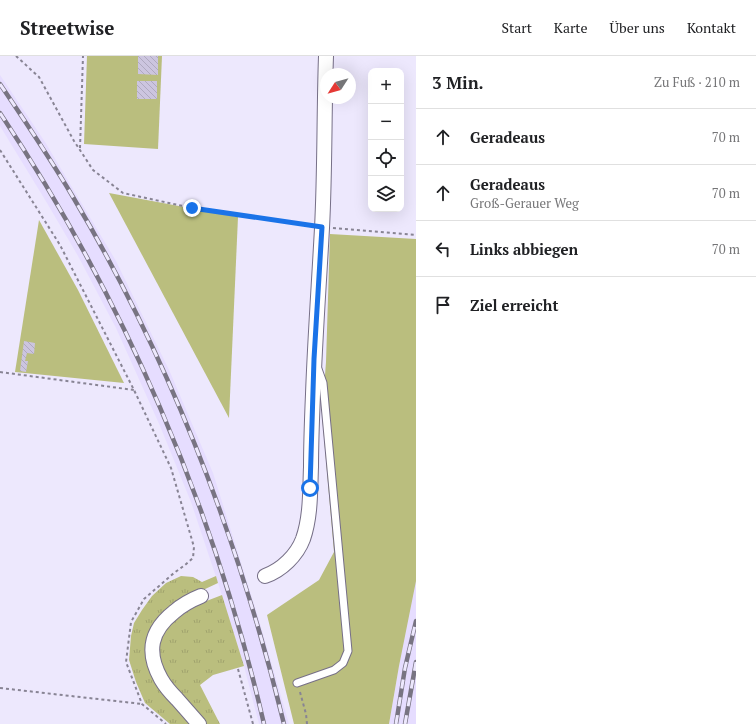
<!DOCTYPE html>
<html lang="de">
<meta charset="utf-8">
<style>
:root{--surface:#fff;--page:#f2f2f2;--text:#202124;--muted:#757577;--line:#e0e0e0}
body{margin:0;font-family:"PT Serif",serif;background:var(--page);color:var(--text)}
.controls{position:absolute;right:12px;top:12px;display:grid;overflow:hidden;border-radius:8px;box-shadow:0 4px 16px #0002}
.controls button{width:36px;height:36px;display:grid;place-items:center;padding:0;border:0;border-bottom:1px solid var(--line);background:var(--surface);color:var(--text);font:20px sans-serif}
.compass{position:absolute;left:320px;top:12px;width:36px;height:36px;border-radius:50%;background:var(--surface);box-shadow:0 4px 16px #0002;rotate:234deg}
.stop{position:absolute;width:12px;height:12px;margin:-9px;border:3px solid #1a73e8;border-radius:50%;background:#fff}
.stop.end{background:#1a73e8;border-color:#fff;box-shadow:0 1px 4px #0008}
.list{margin:0;padding:0;list-style:none}
h2{display:flex;justify-content:space-between;align-items:center;height:52px;margin:0;padding:0 16px;font-size:17px}
h2 small{font-size:13px;font-weight:400;color:var(--muted)}
.list li{display:grid;grid-template-columns:26px 1fr auto;gap:12px;align-items:center;box-sizing:border-box;height:56px;padding:0 16px;border-top:1px solid var(--line)}
.list b{display:block;font-size:15px;white-space:nowrap}
.list p{margin:0;font-size:13px;white-space:nowrap;color:var(--muted)}
.list em{font-size:13px;font-style:normal;color:var(--muted)}
.icon{flex:none;width:22px;height:22px;fill:none;stroke:currentColor;stroke-width:2;stroke-linecap:round;stroke-linejoin:round}
.map{position:relative;flex:none;width:416px;height:668px;overflow:hidden}
header{display:flex;align-items:center;gap:24px;box-sizing:border-box;height:56px;padding:0 20px;background:var(--surface);border-bottom:1px solid var(--line)}
header strong{font-size:19px}
nav{display:flex;gap:22px;margin-inline-start:auto;font-size:14px}
main{display:flex}
aside{flex:1;background:var(--surface)}
.map>svg:first-child{display:block}
</style>
<header>
<strong>Streetwise</strong>
<nav><a>Start</a><a>Karte</a><a>Über uns</a><a>Kontakt</a></nav>
</header>
<main>
<div class="map">
<svg width="416" height="668" viewBox="0 0 416 668">
<defs>
<pattern id="grass-tufts" width="24" height="20" patternUnits="userSpaceOnUse"><rect width="24" height="20" fill="#babe7e"/><path d="M3 7l-1-3M5 7V3M7 7l1-3M15 17l-1-3M17 17v-4M19 17l1-3" fill="none" stroke="#a0a36d"/></pattern>
<pattern id="building-back-hatch" width="6" height="6" patternUnits="userSpaceOnUse"><rect width="6" height="6" fill="#ccc5df"/><path d="M-1 5l2 2M0 0l6 6M5-1l2 2" fill="none" stroke="#afa9c0"/></pattern>
</defs>
<rect width="100%" height="100%" fill="#ede8fd"/>
<g fill="#e6ddff">
<polygon points="0,19 45,86 116,205 170,316 213,417 259,564 289,668 259,668 244,610 218,527 191,446 160,370 116,272 78,200 47,147 0,70"/>
<polygon points="416,507 416,668 389,668 399,610"/>
</g>
<g fill="url(#grass-tufts)">
<polygon points="181,520 193,521 202,526 216,520 218,527 188,541 150,589 194,668 170,668 145,647 136,626 129,604 131,580 134,567 142,554 152,540 166,527"/>
<polygon points="222,539 244,610 213,619 200,629 220,668 204,668 163,618 158,592 162,579 171,568 181,560 196,549"/>
</g>
<g fill="#babe7e">
<polygon points="87,0 162,0 158,93 84,88"/>
<polygon points="109,137 238,161 229,362"/>
<polygon points="39,164 78,234 124,327 15,316"/>
<polygon points="330,178 416,183 416,525 399,610 389,668 294,668 267,559 319,524 334,496 322,359 326,306"/>
</g>
<g fill="url(#building-back-hatch)">
<polygon points="138,0 158,0 158,19 138,18"/>
<rect x="137" y="25" width="20" height="18"/>
<polygon points="24,285 35,287 34,298 27,297 25,305 28,305 26,316 20,315"/>
</g>
<g fill="none" stroke-linecap="round" stroke-linejoin="round">
<g stroke="#766f87" stroke-width="9">
<polyline id="service" points="297,627 334,614 343,607 348,595 323,327 318,313"/>
</g>
<g stroke="#766f87" stroke-width="16">
<g id="minor">
<path d="M265 520C282 514 297 499 303 483 311 460 310 434 311 411 311 387 312 362 313 338 315 283 319 228 322 172 325 115 324 57 326 0"/>
<path d="M199 668C192 660 184 651 177 643 171 637 165 630 161 623 146 596 150 575 174 556 182 549 191 544 201 540"/>
</g>
</g>
<g stroke="#888494" stroke-width="2" stroke-dasharray="3 3" stroke-linecap="butt">
<polyline points="16,0 39,21 74,85 93,114 123,137 192,152 309,169"/>
<polyline points="80,92 83,0"/>
<polyline points="0,94 60,189 134,334 171,412 194,491 193,502 185,509 174,517 144,543 131,566 126,606 142,648 166,668"/>
<polyline points="333,172 416,179"/>
<polyline points="0,316 134,334"/>
<polyline points="238,613 253,668"/>
<polyline points="0,632 142,648"/>
<polyline points="300,636 306,658 307,668"/>
</g>
<use href="#service" stroke="#fff" stroke-width="7"/>
<use href="#minor" stroke="#fff" stroke-width="14"/>
<g stroke="#787482" stroke-width="4.5">
<g id="rail">
<path d="M0 28C25 65 50 102 73 141 170 304 239 484 284 668"/>
<path d="M0 57C124 243 214 451 264 668"/>
<polyline points="396,668 405,612 416,565"/>
<polyline points="405,668 416,606"/>
</g>
</g>
<use href="#rail" stroke="#ede8fd" stroke-width="3" stroke-dasharray="9" stroke-linecap="butt"/>
</g>
<g fill="none" stroke-linecap="round" stroke-linejoin="round">
<polyline stroke="#1a73e8" stroke-width="5" points="192,152 322,171 314,303 310,432"/>
</g>
</svg>
<div class="controls">
<button>+</button>
<button>−</button>
<button><svg class="icon" aria-label="locate" viewBox="0 0 24 24"><circle cx="12" cy="12" r="6"/><path d="M12 2v4M12 18v4M2 12h4M18 12h4"/></svg></button>
<button><svg class="icon" aria-label="layers" viewBox="0 0 24 24"><path d="M12 4l9 5-9 5-9-5zM3 14l9 5 9-5"/></svg></button>
</div>
<svg class="compass" viewBox="-18 -18 36 36"><path d="M0-13l5 13h-10z" fill="#e53935"/><path d="M0 13l5-13h-10z" fill="#757577"/></svg>
<div class="stop" style="left:310px;top:432px"></div>
<div class="stop end" style="left:192px;top:152px"></div>
</div>
<aside>
<h2>3 Min.<small>Zu Fuß · 210 m</small></h2>
<ul class="list">
<li><svg class="icon" aria-label="ahead" viewBox="0 0 24 24"><path d="M12 20V5M6 11l6-6 6 6"/></svg><div><b>Geradeaus</b></div><em>70 m</em></li>
<li><svg class="icon" aria-label="ahead" viewBox="0 0 24 24"><path d="M12 20V5M6 11l6-6 6 6"/></svg><div><b>Geradeaus</b><p>Groß-Gerauer Weg</p></div><em>70 m</em></li>
<li><svg class="icon" aria-label="left" viewBox="0 0 24 24"><path d="M17 20v-9H6M10 6l-5 5 5 5"/></svg><div><b>Links abbiegen</b></div><em>70 m</em></li>
<li><svg class="icon" aria-label="arrive" viewBox="0 0 24 24"><path d="M6 21V4h12l-3 4 3 4H6"/></svg><div><b>Ziel erreicht</b></div></li>
</ul>
</aside>
</main>
